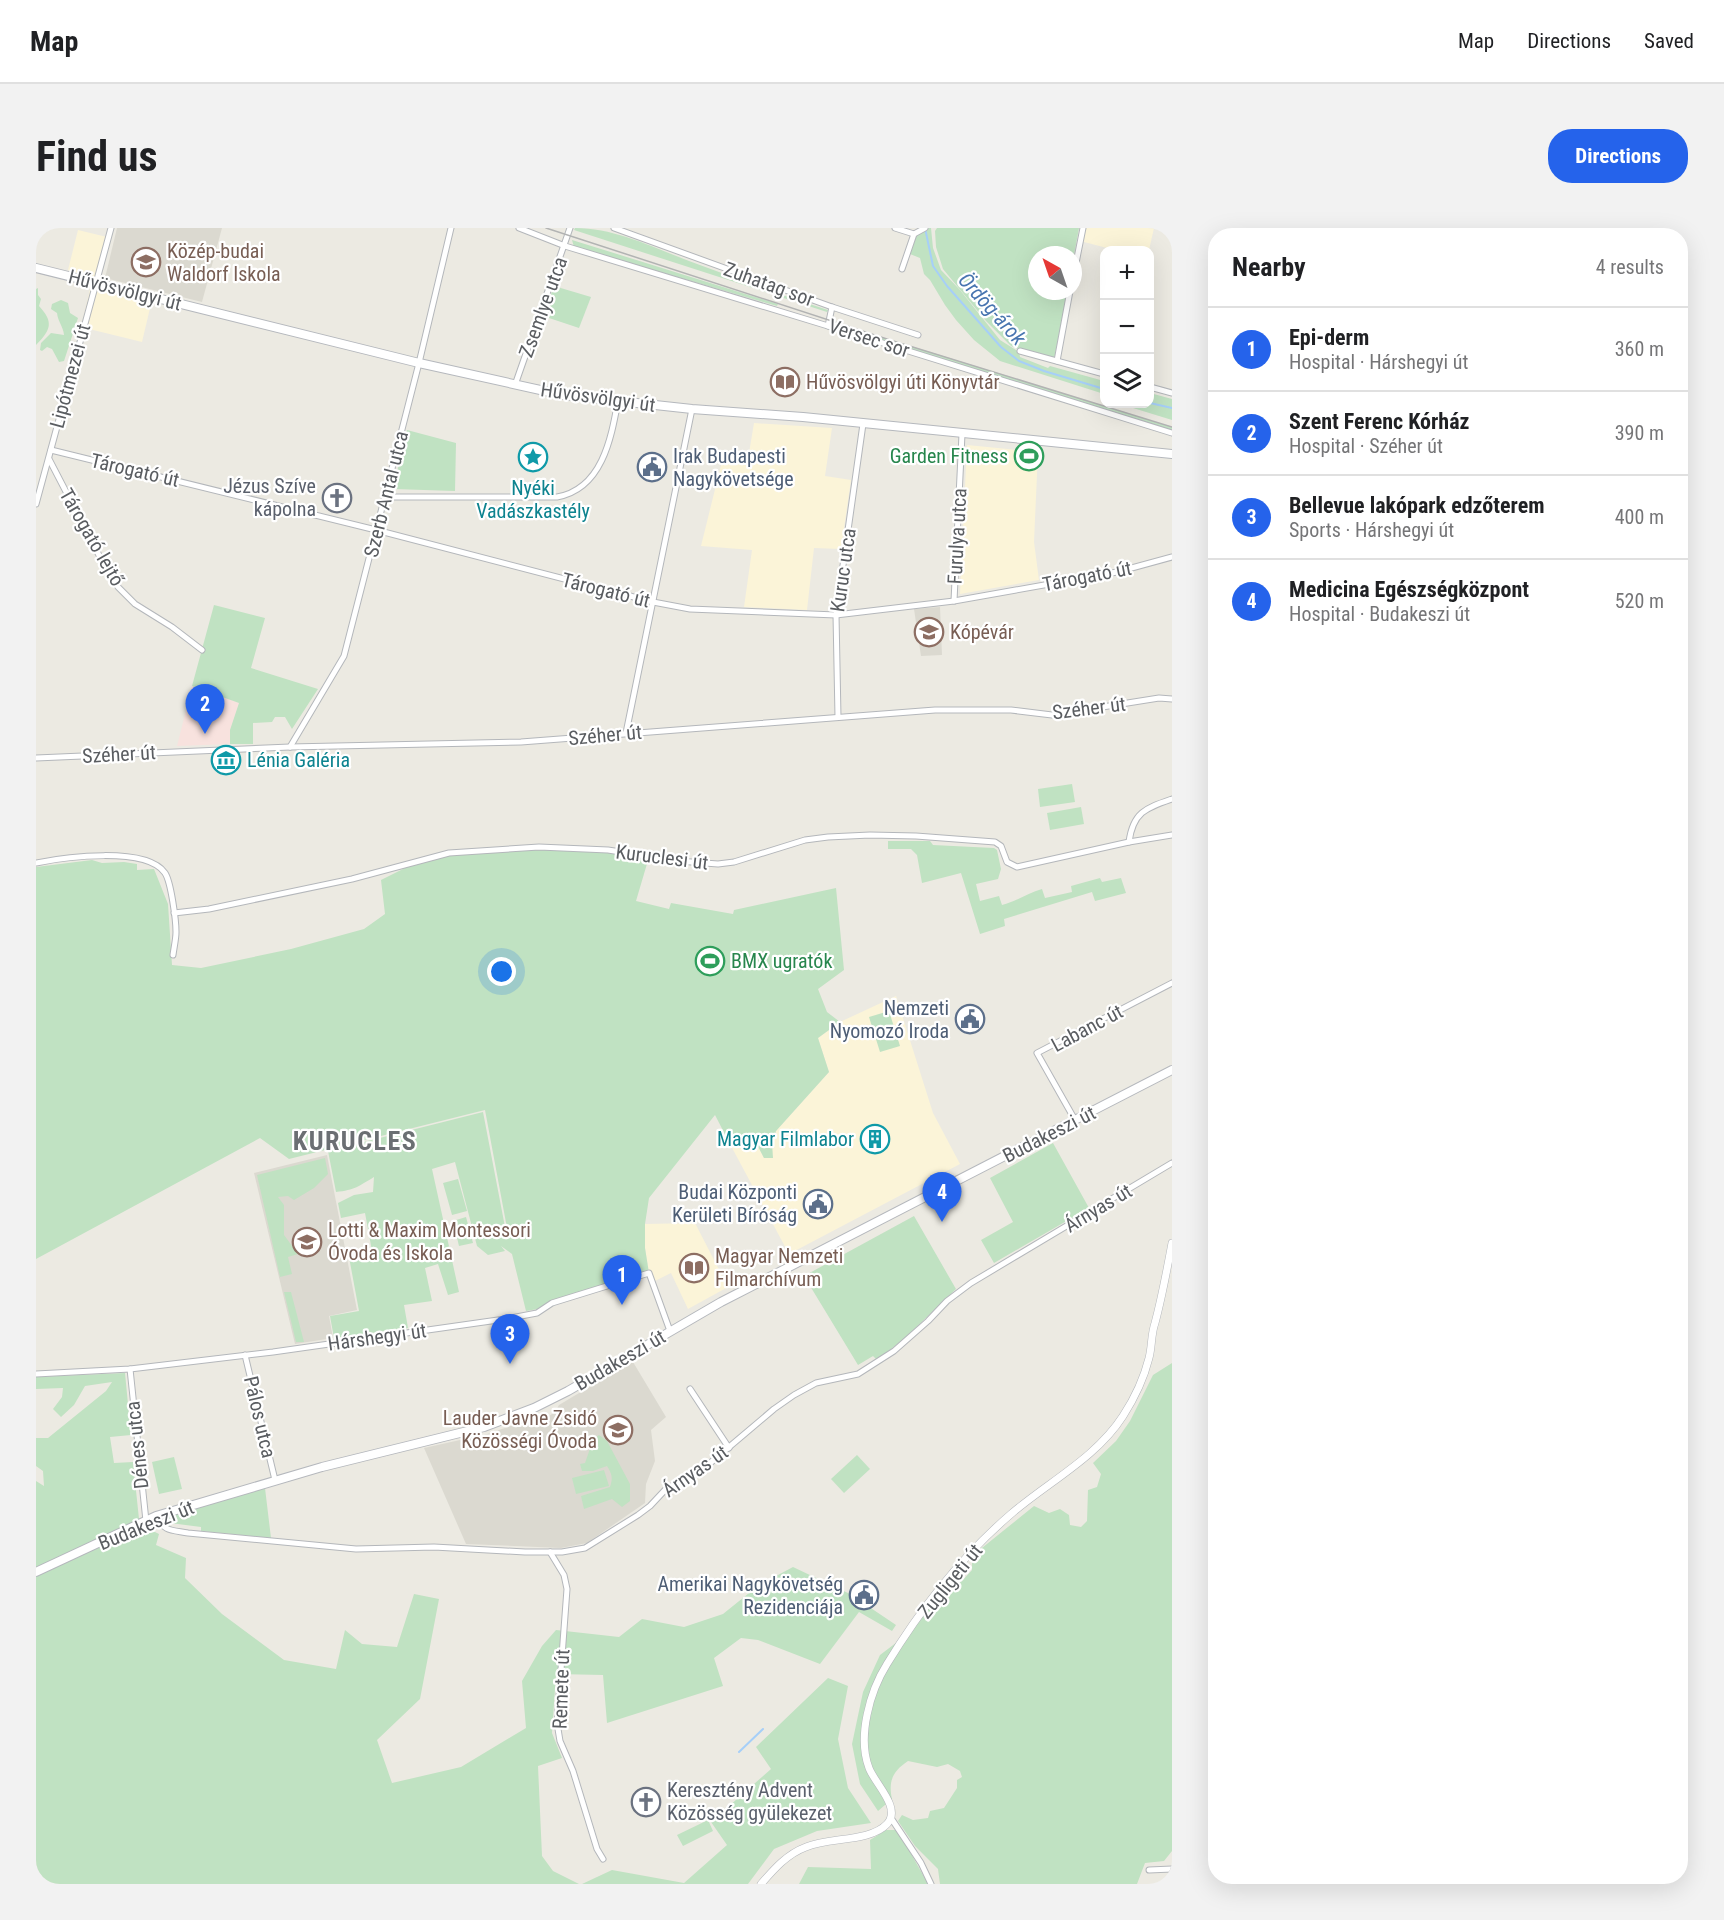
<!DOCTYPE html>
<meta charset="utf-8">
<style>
:root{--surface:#fff;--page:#f2f2f2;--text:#202124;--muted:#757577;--line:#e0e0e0;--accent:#2563eb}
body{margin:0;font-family:"Roboto Condensed",sans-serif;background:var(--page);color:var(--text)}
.controls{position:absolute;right:18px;top:18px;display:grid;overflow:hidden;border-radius:12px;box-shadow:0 6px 24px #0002}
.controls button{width:54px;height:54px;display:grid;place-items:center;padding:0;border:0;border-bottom:2px solid var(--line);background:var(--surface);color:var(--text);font:30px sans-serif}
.compass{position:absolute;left:992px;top:18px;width:54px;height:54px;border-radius:50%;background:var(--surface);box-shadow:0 6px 24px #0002;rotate:320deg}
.you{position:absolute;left:466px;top:744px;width:21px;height:21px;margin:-15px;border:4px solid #fff;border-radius:50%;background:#1a73e8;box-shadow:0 0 0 9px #1a73e833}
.badge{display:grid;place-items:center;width:39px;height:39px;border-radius:50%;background:var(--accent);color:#fff;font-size:20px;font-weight:700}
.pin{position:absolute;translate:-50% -50px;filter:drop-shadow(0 2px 3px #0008)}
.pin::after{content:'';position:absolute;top:32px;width:21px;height:18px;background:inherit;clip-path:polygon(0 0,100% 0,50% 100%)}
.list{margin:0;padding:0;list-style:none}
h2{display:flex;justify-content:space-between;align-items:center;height:78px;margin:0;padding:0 24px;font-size:26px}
h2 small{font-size:20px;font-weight:400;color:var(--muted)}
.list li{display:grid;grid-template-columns:39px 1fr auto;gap:18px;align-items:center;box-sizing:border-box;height:84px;padding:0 24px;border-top:2px solid var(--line)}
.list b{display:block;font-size:22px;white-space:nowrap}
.list p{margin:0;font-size:20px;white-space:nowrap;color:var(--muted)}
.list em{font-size:20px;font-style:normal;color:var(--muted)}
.icon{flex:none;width:33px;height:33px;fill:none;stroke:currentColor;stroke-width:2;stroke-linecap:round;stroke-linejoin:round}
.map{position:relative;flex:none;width:1136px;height:1656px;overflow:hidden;border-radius:24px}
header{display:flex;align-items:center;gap:36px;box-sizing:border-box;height:84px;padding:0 30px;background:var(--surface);border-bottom:2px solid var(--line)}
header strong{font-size:28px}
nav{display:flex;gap:33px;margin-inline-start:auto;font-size:21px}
.intro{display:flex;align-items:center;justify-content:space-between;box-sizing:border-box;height:144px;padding:0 36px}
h1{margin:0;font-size:42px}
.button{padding:15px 27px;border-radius:24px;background:var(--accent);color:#fff;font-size:21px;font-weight:700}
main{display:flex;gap:36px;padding:0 36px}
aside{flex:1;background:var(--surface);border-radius:24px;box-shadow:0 6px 24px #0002}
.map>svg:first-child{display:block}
</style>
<header>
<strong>Map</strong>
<nav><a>Map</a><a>Directions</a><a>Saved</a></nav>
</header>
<div class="intro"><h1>Find us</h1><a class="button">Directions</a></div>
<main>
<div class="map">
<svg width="1136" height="1656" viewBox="0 0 1136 1656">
<rect width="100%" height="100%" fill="#eceae2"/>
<g fill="#fbf4d8">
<polygon points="1047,0 1118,0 1113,22 1079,22 1044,13"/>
<polygon points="42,2 75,10 61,62 115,76 106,114 45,99 57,49 32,42"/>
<polygon points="718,195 796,200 789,248 815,252 805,321 778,320 771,382 708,379 716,322 665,318 686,233 711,237"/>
<polygon points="931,217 1002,224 998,314 1003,352 924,366"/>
<polygon points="860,768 897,885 924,936 753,1026 694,916 715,905 728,930 740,903 793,844 782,810 804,794"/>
<polygon points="659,995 692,1059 652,1081 635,1045 619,1053 613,1045 609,1020 609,996"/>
</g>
<g fill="#dbd9d0">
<polygon points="81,0 186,0 166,74 69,50"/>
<polygon points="904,379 906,427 885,428 878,381"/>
<polygon points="291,927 321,1082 293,1088 297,1110 259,1116 218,945"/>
<polygon points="597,1134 630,1189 615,1202 619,1233 610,1256 609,1275 551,1315 525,1320 430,1316 388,1220 451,1206 495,1191 513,1188 519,1184 523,1177 538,1168"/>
</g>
<polygon fill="#f8e2de" points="156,458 203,475 194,502 194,516 141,518"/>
<g fill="#c0e2c2">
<path d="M539 0C579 0 616 19 653 33 699 50 745 67 792 82L791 84 538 2Z"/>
<polygon points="893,0 895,0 897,20 905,42 924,62 964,112 983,124 984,129 1012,140 1014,138 1068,153 1068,166 964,133 938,112 920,92 909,77 894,52 888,46 884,30 874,26 880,7"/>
<polygon points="901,0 1043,0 1037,33 1037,27 1001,27 1001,63 1032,63 1018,131 992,125 975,118 950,93 907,41 900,19 899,3"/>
<polygon points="536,12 742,76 741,78 542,20 538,19"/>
<polygon points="518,58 555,69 543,100 507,88"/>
<path d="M2 60V67L5 71 3 78C18 94 15 102 0 117V61Z"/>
<path d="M25 72 32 75 34 85 42 90 28 133 23 134 16 121 11 119 6 123 4 122 5 115 15 105 28 107C27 98 22 94 21 85L15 81 16 76Z"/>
<polygon points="836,106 1136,199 1136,202 835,109"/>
<polygon points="1114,165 1136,171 1136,192 1097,180 1098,176 1114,176"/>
<polygon points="371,202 420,215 419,263 357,261"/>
<polygon points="178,377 229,390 215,440 282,461 256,501 249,489 239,489 236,494 217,495 217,516 194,516 194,502 203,475 156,458"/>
<polygon points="1036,556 1039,574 1004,579 1002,561"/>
<polygon points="1045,579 1048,596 1014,602 1011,585"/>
<path d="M852 613H894L897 617 958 620 961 622 965 641 962 651 940 656 944 673 963 668 966 677C981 673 992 665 1006 661L1009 670 1036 664 1035 658 1064 650 1066 654 1085 650 1090 665 1059 673 1056 664 968 691 969 698 944 706 925 645 886 655 881 627 875 621H852Z"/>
<path d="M503 619 572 622 613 629 600 673 633 681 635 675 697 686 698 682 800 660 808 742 782 761 791 784 804 794 782 810 793 844 740 903 736 915 737 930H728L715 905 694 916 679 887 613 970 609 996V1020L613 1045H602L516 1073 502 1081 490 1083 476 1026 465 1018 469 1023 452 1027 441 1018 419 934 396 941 423 1064 412 1067 402 1036 389 1040 396 1073 368 1077 372 1100 298 1110 294 1088 323 1083 313 1029 336 1023 329 985 305 990 302 975 318 967 337 964 338 949C323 958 319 962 300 964L292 923 447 884 469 999 464 1005V1010L465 1006 471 1000 449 882 253 931 224 910 0 1031V639L56 632 66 635 88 634 101 636V642L118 641 132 676 136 737 165 740 255 721 328 701 349 686 345 652 383 633 405 626Z"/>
<polygon points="853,783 864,818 844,824 833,789"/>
<polygon points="1017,915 1053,980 958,1035 945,1012 977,994 954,950"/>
<polygon points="289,930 292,946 278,960 258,972 252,968 242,969 248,977 248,1007 262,1026 252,1029 256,1046 244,1049 221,947"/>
<polygon points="422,951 431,983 416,987 407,955"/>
<polygon points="878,988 920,1061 869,1110 841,1132 837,1128 822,1137 768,1048"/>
<polygon points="430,989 437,1015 423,1018 417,993"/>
<polygon points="248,1064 255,1064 268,1114 260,1114"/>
<path d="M1136 1135V1623L1128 1633 1109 1635 1101 1656H904L902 1641 879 1618 862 1593 866 1587 877 1592 892 1590 894 1583 908 1580 921 1560V1552L926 1549 924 1543 912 1536 901 1539 872 1533C857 1543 852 1553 856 1571L842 1583 824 1556 816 1516 827 1464 844 1427 873 1405 914 1353 925 1354 936 1342V1328L998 1278 1013 1285 1024 1281 1033 1287 1034 1297 1045 1299 1051 1293 1052 1262 1061 1259 1065 1246 1057 1235 1080 1213 1094 1193 1117 1147Z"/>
<polygon points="89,1145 95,1207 74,1209 78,1235 97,1234 103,1291 111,1300 123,1306 120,1317 150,1330 149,1350 186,1386 248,1432 300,1441 309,1402 326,1416 361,1419 378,1366 403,1371 384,1471 341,1512 356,1555 425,1539 490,1500 486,1453 506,1418 520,1402 583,1409 606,1391 648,1399 687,1386 723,1357 757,1339 814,1366 860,1397 856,1403 823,1384 784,1436 722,1412 705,1410 678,1430 687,1458 571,1495 567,1447 520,1446 516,1505 526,1530 502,1538 506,1628 517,1643 543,1656 0,1656 0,1253 8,1258 7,1243 0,1238 0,1210 12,1210 70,1163 76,1154 49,1158 38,1177 25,1189 17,1181 26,1169 27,1160 0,1161 0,1149"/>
<path d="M563 1207 571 1213 594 1256V1273L586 1279 576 1271 548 1281 545 1268 574 1259C577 1250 576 1246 571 1238L557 1243H546L544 1236 549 1235 557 1212Z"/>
<polygon points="821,1227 834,1241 808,1265 795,1251"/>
<polygon points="138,1229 146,1261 123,1266 116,1234"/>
<polygon points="568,1242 573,1258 540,1266 536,1250"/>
<polygon points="229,1260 235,1310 165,1303 165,1299 134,1295 134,1298 130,1297 130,1289"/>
<polygon points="792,1450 812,1458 802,1511 812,1560 835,1595 781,1603 738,1621 712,1656 546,1656 576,1642 648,1655 691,1617 675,1594 735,1541 720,1519"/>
<polygon points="672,1592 677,1603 647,1618 641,1607"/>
<polygon points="850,1602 860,1602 864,1606 892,1656 763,1656 772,1639 835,1641 834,1612"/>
</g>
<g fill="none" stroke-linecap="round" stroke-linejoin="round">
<g stroke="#a6cff8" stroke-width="2">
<polyline points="889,0 897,38 911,58 965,119 983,133 1008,143 1068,161"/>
<polyline points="1114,175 1136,180"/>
<polyline points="703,1524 727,1501"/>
</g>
<g stroke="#b4b7bb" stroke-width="7">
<g id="minor">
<polyline points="483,0 529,18 792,98 1136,205"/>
<polyline points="578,0 796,79 882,107"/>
<polyline points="859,0 878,6 889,0"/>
<polyline points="866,41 878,6"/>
<polyline points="1037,50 1047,0"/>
<polyline points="792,98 796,79"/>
<polyline points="984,123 1068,146"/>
<polyline points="1021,133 1034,63"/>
<polyline points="479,157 534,0"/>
<polyline points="1114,159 1136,165"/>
<polyline points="15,222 340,302 617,374 654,381 800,387 918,373 1081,344 1136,329"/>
<polyline points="13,231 66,333 82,359 99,376 136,399 166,422"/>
<path d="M349 269H521C566 261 575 211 582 173"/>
<polyline points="0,276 75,0"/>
<polyline points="918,373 926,206"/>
<polyline points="802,489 800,387 827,196"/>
<polyline points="590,505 656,181"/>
<polyline points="254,519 308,428 383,135 415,0"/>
<polyline points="0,530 254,519 485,514 899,482 975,482 1016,487 1123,470 1136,471"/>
<path d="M1093 614C1097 584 1110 580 1136 571"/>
<path d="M0 635C28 629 110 618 129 645 135 654 140 692 140 704 140 711 138 719 137 727"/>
<polyline points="138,685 173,681 316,651 413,625 503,619 572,622 642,633 682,636 698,634 769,612 792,609 834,607 880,608 959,614 965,618 971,634 981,639 1093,614 1136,607"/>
<polyline points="1039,892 1001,825 1136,755"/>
<polyline points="209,1127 239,1252"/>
<polyline points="94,1141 110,1293"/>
<polyline points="0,1146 94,1141 237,1124 469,1091 501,1085 516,1075 613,1045 634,1103"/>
<polyline points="654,1161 693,1220"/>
<path d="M120 1288C128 1304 136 1302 152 1305L320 1321 398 1319 489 1324H526L549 1320 602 1287 614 1278 629 1262 673 1236 738 1181 758 1167 780 1155 822 1146 858 1123 892 1093 911 1073 935 1055 1136 935"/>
<polyline points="514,1324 528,1347 531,1361 521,1495 524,1513 537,1543 561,1621 567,1631"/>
<polyline points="855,1590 885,1635 895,1656"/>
<polyline points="1113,1642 1136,1641"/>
</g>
</g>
<g stroke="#b4b7bb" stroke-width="8">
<path id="tertiary" d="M725 1656C738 1641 751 1626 770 1619 794 1609 834 1614 851 1596 866 1580 839 1556 833 1540 821 1509 834 1463 851 1436 884 1382 926 1328 975 1286 1012 1254 1060 1230 1087 1188 1098 1171 1108 1150 1113 1130 1116 1119 1115 1106 1119 1095 1126 1069 1131 1042 1136 1015"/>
</g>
<g stroke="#b5b8bd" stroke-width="10">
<g id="secondary">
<polyline points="0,40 383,135 527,167 656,181 767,189 1136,226"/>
<polyline points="0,1344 120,1288 286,1239 448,1199 498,1180 532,1163 685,1074 1136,842"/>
</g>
</g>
<use href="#minor" stroke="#fff" stroke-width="5"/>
<use href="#tertiary" stroke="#fff" stroke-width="7"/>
<use href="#secondary" stroke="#fff" stroke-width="8"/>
<polyline stroke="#b2b3b3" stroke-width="1.5" points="510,0 854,112 1136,199"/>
</g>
<defs>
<g id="school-ring" transform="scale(1.5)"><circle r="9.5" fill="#fff" stroke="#8d6e63" stroke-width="1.5"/><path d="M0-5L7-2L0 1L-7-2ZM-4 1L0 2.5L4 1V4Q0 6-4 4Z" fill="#8d6e63"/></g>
<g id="library-ring" transform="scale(1.5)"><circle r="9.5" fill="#fff" stroke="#8d6e63" stroke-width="1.5"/><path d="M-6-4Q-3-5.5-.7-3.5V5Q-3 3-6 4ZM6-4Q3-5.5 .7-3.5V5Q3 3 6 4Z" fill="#8d6e63"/></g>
<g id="stadium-ring" transform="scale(1.5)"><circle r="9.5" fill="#fff" stroke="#2e9e5b" stroke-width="1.5"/><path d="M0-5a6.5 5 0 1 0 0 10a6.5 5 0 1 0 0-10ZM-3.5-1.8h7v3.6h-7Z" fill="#2e9e5b"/></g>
<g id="sight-ring" transform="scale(1.5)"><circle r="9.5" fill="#fff" stroke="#0f9aa8" stroke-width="1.5"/><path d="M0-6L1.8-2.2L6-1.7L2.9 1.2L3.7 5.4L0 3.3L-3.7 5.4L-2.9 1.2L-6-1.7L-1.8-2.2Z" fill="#0f9aa8"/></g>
<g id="civic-ring" transform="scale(1.5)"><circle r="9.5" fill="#fff" stroke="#5c6f8a" stroke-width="1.5"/><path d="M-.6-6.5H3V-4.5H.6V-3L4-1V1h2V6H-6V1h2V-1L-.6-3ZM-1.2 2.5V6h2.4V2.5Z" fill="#5c6f8a"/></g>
<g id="church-ring" transform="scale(1.5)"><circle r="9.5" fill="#fff" stroke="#6b7280" stroke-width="1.5"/><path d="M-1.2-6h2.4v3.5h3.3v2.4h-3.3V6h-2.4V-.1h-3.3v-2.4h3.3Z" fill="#6b7280"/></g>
<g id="museum-ring" transform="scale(1.5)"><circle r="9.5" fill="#fff" stroke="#0f9aa8" stroke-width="1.5"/><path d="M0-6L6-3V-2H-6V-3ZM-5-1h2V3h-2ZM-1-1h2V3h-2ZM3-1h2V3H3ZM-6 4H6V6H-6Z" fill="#0f9aa8"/></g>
<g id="building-ring" transform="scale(1.5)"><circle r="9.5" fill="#fff" stroke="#0f9aa8" stroke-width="1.5"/><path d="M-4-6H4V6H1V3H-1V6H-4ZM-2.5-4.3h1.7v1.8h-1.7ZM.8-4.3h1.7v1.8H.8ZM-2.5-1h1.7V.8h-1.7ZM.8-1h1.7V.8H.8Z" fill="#0f9aa8"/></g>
</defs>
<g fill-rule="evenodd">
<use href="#school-ring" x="110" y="34"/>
<use href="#library-ring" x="749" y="154"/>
<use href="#stadium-ring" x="993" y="228"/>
<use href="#sight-ring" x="497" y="229"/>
<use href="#civic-ring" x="616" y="239"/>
<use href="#church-ring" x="301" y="270"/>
<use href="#school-ring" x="893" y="404"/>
<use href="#museum-ring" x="190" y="532"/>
<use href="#stadium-ring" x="674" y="733"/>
<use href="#civic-ring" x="934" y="791"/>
<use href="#building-ring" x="839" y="911"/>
<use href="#civic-ring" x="782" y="976"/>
<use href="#school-ring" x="271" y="1014"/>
<use href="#library-ring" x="658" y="1040"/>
<use href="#school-ring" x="582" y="1202"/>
<use href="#civic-ring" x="828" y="1367"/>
<use href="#church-ring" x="610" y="1574"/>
</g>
<g text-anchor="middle" stroke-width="4.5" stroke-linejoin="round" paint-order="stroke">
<g font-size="20" fill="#785e54" stroke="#fff" text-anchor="start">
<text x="131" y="30">Közép-budai<tspan x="131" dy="23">Waldorf Iskola</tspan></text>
<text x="770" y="161">Hűvösvölgyi úti Könyvtár</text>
<text x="914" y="411">Kópévár</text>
<text x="292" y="1009">Lotti &amp; Maxim Montessori<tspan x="292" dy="23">Óvoda és Iskola</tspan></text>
<text x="679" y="1035">Magyar Nemzeti<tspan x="679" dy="23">Filmarchívum</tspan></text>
<text x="561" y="1197" text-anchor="end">Lauder Javne Zsidó<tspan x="561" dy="23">Közösségi Óvoda</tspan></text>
</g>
<g font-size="20" fill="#5a5d61" stroke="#fff">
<text transform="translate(733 56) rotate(20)" y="7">Zuhatag sor</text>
<text transform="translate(89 62) rotate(14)" y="7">Hűvösvölgyi út</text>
<text transform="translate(507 79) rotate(-70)" y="7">Zsemlye utca</text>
<text transform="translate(833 110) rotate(18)" y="7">Versec sor</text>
<text transform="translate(34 148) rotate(-75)" y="7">Lipótmezei út</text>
<text transform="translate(562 169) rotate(8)" y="7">Hűvösvölgyi út</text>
<text transform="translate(99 242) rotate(13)" y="7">Tárogató út</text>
<text transform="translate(350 266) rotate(-76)" y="7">Szerb Antal utca</text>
<text transform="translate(921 308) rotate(-87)" y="7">Furulya utca</text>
<text transform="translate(56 309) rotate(60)" y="7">Tárogató lejtő</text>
<text transform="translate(807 342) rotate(-82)" y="7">Kuruc utca</text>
<text transform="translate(1051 348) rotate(-11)" y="7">Tárogató út</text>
<text transform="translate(570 362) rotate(14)" y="7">Tárogató út</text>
<text transform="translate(1053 480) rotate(-7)" y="7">Széher út</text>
<text transform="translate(569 507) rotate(-5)" y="7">Széher út</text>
<text transform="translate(83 526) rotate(-3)" y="7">Széher út</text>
<text transform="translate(626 629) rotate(7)" y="7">Kuruclesi út</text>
<text transform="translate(1051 800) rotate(-28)" y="7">Labanc út</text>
<text transform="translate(1013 906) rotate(-27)" y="7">Budakeszi út</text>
<text transform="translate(1062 980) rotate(-31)" y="7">Árnyas út</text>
<text transform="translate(341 1109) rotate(-8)" y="7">Hárshegyi út</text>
<text transform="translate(584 1132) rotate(-30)" y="7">Budakeszi út</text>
<text transform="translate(224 1189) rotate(77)" y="7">Pálos utca</text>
<text transform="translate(101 1217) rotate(-96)" y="7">Dénes utca</text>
<text transform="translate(659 1243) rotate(-35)" y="7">Árnyas út</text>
<text transform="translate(110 1297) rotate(-22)" y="7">Budakeszi út</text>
<text transform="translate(914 1353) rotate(-51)" y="7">Zugligeti út</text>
<text transform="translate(525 1461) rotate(-88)" y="7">Remete út</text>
</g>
<g font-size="20" fill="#4e5e75" stroke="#fff" text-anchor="end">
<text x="637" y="235" text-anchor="start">Irak Budapesti<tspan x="637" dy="23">Nagykövetsége</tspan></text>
<text x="913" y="787">Nemzeti<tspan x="913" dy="23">Nyomozó Iroda</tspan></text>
<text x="761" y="971">Budai Központi<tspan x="761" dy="23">Kerületi Bíróság</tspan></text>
<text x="807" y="1363">Amerikai Nagykövetség<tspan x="807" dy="23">Rezidenciája</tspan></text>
</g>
<g font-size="20" fill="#27864d" stroke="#fff" text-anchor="end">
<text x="972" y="235">Garden Fitness</text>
<text x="695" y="740" text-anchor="start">BMX ugratók</text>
</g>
<g font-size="20" fill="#5b616d" stroke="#fff" text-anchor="end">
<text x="280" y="265">Jézus Szíve<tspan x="280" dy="23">kápolna</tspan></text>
<text x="631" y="1569" text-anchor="start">Keresztény Advent<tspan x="631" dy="23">Közösség gyülekezet</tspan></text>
</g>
<g font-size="20" fill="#0d838f" stroke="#fff">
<text x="497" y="267">Nyéki<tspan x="497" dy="23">Vadászkastély</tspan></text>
<text x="211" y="539" text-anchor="start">Lénia Galéria</text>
<text x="818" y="918" text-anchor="end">Magyar Filmlabor</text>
</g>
<g font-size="21" font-style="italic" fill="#4875b0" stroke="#fff">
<text transform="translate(956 81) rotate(48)" y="7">Ördög-árok</text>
</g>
<g font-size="26" font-weight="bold" letter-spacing="1.5" fill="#6b6f73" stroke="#fff">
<text x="319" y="922">KURUCLES</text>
</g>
</g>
</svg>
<div class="controls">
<button>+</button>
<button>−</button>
<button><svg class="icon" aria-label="layers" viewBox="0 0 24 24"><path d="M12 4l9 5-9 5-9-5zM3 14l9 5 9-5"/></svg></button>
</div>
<svg class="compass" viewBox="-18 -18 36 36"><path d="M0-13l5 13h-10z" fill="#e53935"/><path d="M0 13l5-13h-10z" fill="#757577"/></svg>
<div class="you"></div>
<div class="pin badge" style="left:586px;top:1077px">1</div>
<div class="pin badge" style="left:169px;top:506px">2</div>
<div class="pin badge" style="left:474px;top:1136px">3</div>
<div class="pin badge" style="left:906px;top:994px">4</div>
</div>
<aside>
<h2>Nearby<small>4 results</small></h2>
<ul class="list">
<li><span class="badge">1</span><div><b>Epi-derm</b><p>Hospital · Hárshegyi út</p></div><em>360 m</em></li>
<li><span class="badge">2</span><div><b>Szent Ferenc Kórház</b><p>Hospital · Széher út</p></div><em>390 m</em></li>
<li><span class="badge">3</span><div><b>Bellevue lakópark edzőterem</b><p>Sports · Hárshegyi út</p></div><em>400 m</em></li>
<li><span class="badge">4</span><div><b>Medicina Egészségközpont</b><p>Hospital · Budakeszi út</p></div><em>520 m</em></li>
</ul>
</aside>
</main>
